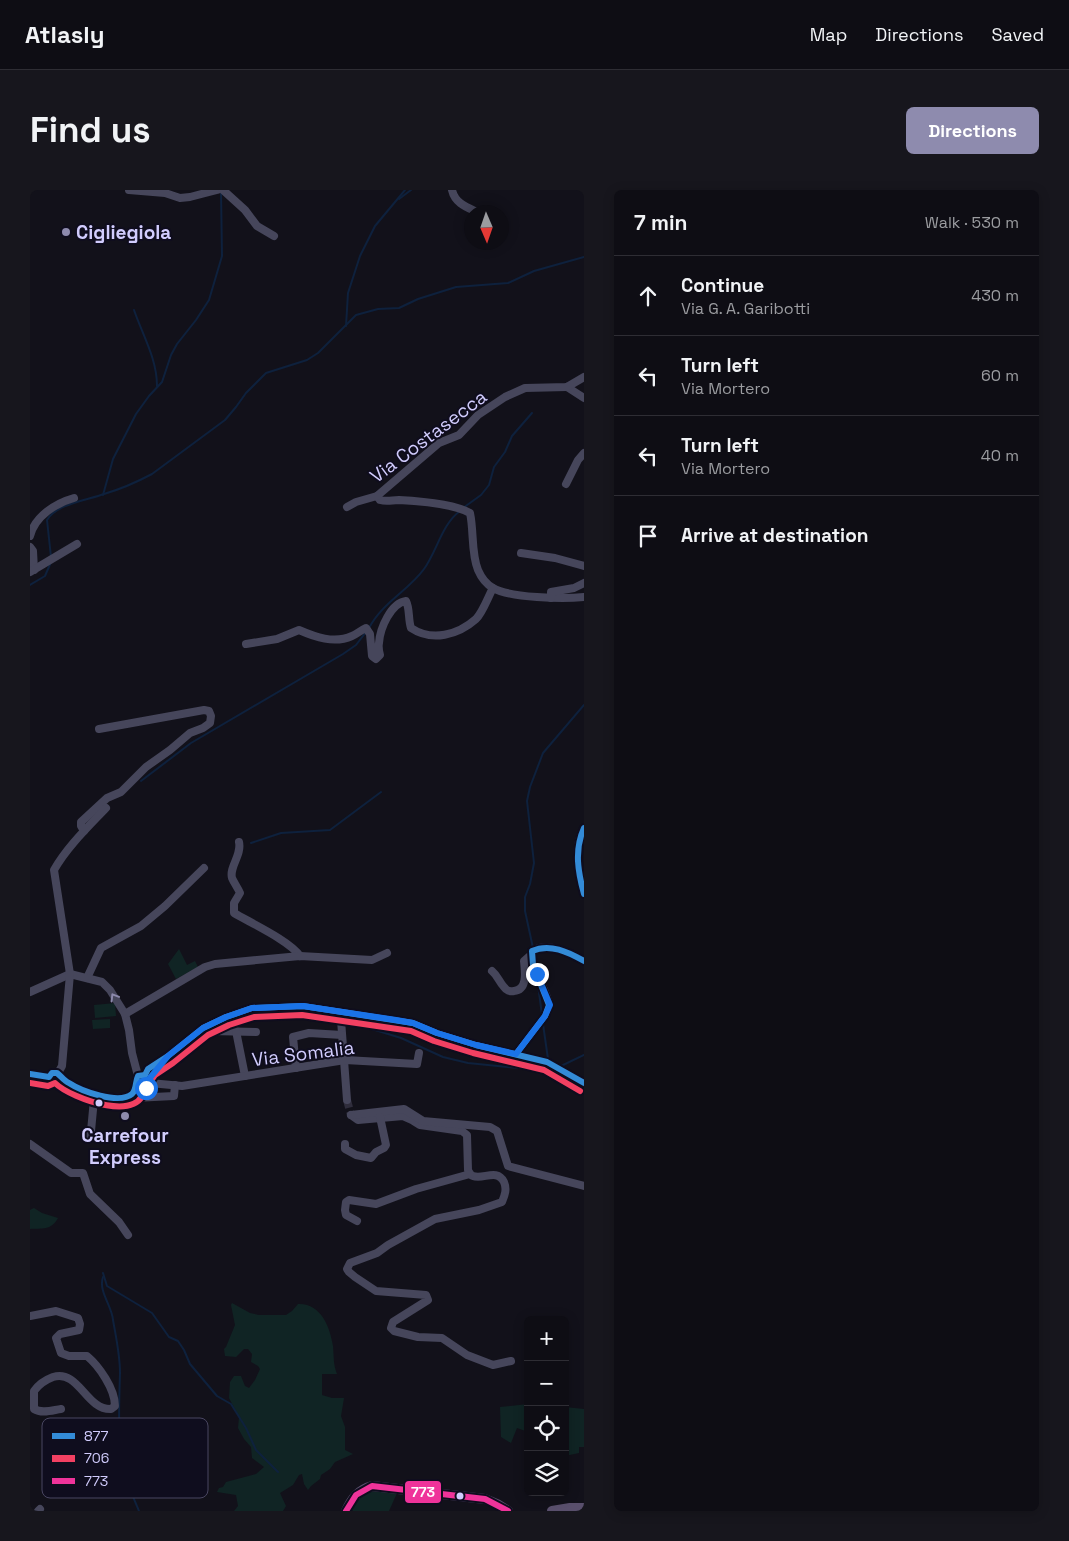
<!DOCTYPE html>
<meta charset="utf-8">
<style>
:root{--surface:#0e0d14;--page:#17161d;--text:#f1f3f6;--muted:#9b9ca0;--line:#2e2d34;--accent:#8e8bae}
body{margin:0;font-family:"Space Grotesk",sans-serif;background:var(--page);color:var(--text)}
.controls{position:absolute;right:15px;bottom:15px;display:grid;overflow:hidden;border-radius:8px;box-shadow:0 2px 12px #0003}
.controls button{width:45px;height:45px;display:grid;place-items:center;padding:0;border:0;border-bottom:1px solid var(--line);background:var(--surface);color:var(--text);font:25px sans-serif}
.compass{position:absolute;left:434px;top:15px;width:45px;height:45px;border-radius:50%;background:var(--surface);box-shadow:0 2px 12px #0003;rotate:178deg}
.stop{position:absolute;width:15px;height:15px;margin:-11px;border:4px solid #1a73e8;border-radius:50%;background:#fff}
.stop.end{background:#1a73e8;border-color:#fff;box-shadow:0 1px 5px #0008}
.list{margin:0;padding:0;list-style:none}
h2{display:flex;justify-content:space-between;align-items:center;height:65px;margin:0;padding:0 20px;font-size:21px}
h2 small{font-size:16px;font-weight:400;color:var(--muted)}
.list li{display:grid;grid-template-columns:32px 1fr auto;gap:15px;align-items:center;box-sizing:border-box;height:80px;padding:0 20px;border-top:1px solid var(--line)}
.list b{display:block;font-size:19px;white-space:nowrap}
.list p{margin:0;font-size:16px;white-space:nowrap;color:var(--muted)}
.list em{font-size:16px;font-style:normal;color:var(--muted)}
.icon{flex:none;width:28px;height:28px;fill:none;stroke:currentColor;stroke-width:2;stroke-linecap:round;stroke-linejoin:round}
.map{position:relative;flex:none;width:554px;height:1321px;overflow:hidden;border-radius:8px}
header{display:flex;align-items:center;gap:30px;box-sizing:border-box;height:70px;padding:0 25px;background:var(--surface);border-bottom:1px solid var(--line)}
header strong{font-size:24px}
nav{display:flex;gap:28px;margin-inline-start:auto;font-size:18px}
.intro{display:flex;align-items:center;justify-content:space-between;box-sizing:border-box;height:120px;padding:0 30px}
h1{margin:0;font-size:35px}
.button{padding:12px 22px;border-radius:8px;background:var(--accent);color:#fff;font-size:18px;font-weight:700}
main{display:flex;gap:30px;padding:0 30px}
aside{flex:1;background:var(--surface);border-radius:8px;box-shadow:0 2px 12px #0003}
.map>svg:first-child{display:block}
</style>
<header>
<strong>Atlasly</strong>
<nav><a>Map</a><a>Directions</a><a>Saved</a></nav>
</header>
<div class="intro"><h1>Find us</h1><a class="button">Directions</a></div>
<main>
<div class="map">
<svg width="554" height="1321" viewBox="0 0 554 1321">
<rect width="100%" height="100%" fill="#12111a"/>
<g fill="#102424">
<polygon points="149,759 157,775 165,771 168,777 146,789 138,774"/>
<polygon points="85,813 86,826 65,828 64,815"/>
<polygon points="80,829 80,838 63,839 62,830"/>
<path d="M4 1018 12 1023 28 1028C21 1041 12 1038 0 1039V1020Z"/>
<path d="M202 1113 220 1123 229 1125H256L262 1121 268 1114C291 1113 300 1137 303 1156 304 1166 303 1174 307 1184H292V1205L302 1208H314L311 1226 315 1237V1260L323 1264 305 1272 300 1279 291 1285 290 1289 281 1296 278 1300 274 1294 272 1284 269 1285 263 1295 250 1303 256 1316 253 1321H204L208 1316 206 1305 187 1302 189 1298 193 1297 196 1292 226 1284 234 1277 222 1268 221 1257 214 1249 208 1238 209 1227 199 1208 200 1192 204 1186H211L215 1196 219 1198 225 1190 230 1179 228 1176 221 1172 222 1164 218 1159H214L206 1167 195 1166 194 1159 196 1157 205 1135 201 1115Z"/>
<polygon points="498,1214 498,1242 487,1238 481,1253 471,1247 470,1217"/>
<polygon points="535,1217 554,1219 554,1257 549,1257 549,1263 535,1266"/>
<path d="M346 1301 367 1303 359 1321H323L321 1319C328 1309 333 1303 346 1301Z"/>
</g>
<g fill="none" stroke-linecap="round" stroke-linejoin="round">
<g stroke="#0e213d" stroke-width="2">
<polyline points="369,9 381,0"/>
<path d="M104 120C113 146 127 169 127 196"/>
<polyline points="316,136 318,103 330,66 345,36 375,0"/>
<polyline points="73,305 83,269 106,224 119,206 132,192 141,165 147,154 166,130 179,110 192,66 191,1"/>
<polyline points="433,318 451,305 459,295 464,277 475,262 482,246 502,223"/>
<path d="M21 367 17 330C26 314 58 310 74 304 91 299 107 292 122 284L195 230 206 217 216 203 236 183 277 170 288 163 326 125 348 119 369 118 388 109 426 97 478 93 504 81 554 67"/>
<polyline points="0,395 15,386 21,372"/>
<path d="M339 438C353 412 378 401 394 379 407 361 412 334 430 321"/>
<polyline points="111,591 161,553 313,464 326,455 336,442"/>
<polyline points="221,653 251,643 300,640 351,602"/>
<polyline points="503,758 495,721 495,707 500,694 504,673 497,611 500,597 513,563 554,515"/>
<polyline points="508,795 512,825"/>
<polyline points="316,831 371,848 413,867 438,873 519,881 537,888"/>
<polyline points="513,834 518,869"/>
<polyline points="531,876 554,865"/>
<polyline points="73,1083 77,1096 122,1123 139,1147 148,1151 154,1160 160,1174 187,1206 201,1214 216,1238 226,1260 248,1282"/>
<path d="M73 1087C68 1101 82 1116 83 1130 86 1147 90 1165 90 1183 89 1213 88 1244 92 1274 95 1290 103 1306 109 1321"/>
</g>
<polyline stroke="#2f2d3c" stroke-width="8" stroke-dasharray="8 4" stroke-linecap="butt" points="317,910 321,925"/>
<g stroke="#46465b" stroke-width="8">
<polyline points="99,0 135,3 150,8 160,7 187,0"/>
<polyline points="193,0 215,20 227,36 244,46"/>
<path d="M422 0C425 13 436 17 447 22"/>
<polyline points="537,197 554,208"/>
<polyline points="536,294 548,270 554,263"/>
<path d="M347 306 350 310C357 312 362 310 369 310 388 311 424 314 440 323 444 341 441 363 448 380 451 387 456 394 463 398 480 408 533 409 554 407"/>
<polyline points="317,317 326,312 347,306 409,253 429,245 448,225 475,207 495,198 537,197 554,187"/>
<path d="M0 346C5 326 26 313 44 308"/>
<polyline points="0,357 3,361 4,380"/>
<polyline points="491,363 525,368 554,376"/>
<polyline points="0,382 47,354"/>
<polyline points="521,408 521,402 544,398 554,393"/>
<path d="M216 454 247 449 269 440C285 447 304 454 322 446 327 444 331 440 336 438L340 444 342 466 346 469 350 465C349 461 348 457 349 453 350 438 361 413 376 411 380 419 378 429 381 438 402 452 428 445 446 429 453 422 458 407 463 398"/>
<path d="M554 638C543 657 548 684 554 704"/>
<polyline points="54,641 51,636 51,632 77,608 91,602 116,577 140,560 160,543 173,538 180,533 181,526 179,521 174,520 69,539"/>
<path d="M209 652C212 665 199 677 202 688 204 693 208 698 210 703L204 713V723C221 733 260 751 270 766"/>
<path d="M462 781C468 786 469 792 474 797 476 800 480 802 484 801 498 800 495 781 494 771L502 764"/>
<polyline points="57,788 71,758 111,736 135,716 174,678"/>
<polyline points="0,802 40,784 72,792 80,800 95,824 99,840 102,863 108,886"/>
<polyline points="230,822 276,824 311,830 317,910"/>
<polyline points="95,824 175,777 185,774 270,766 342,770 357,763"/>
<polyline points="181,841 226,842"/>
<polyline points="206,841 215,886"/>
<path d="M486 864 515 826 519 815C516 796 500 780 502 761 518 751 540 763 554 771"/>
<polyline points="266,878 263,847 279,843 312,845"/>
<path d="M28 883 32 876 40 784 24 680C37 657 58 637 76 618"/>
<polyline points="0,884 17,887"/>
<polyline points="115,885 118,879 138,866 173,838 196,827 222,818 273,816 383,833 407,843 446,855 517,872 554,893"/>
<path d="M19 887 22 883H27C31 886 33 890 38 893 49 900 101 920 106 897 106 895 105 892 106 890L108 886 112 885"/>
<polyline points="119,889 134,871"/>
<polyline points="0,891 20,890"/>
<polyline points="120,893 152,896 315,870 387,874 389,863"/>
<polyline points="106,896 111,899 116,899 119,895 119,889"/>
<polyline points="104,908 144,906 145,895"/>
<path d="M64 909C77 913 91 917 103 909"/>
<path d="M321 925 328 930 373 926 382 930 390 935 432 941 437 945 438 980C440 984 440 985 443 986 453 990 467 978 474 992 477 999 475 1005 472 1012L449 1020 405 1029 358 1055 347 1063 320 1073 317 1079 319 1082 325 1087 346 1101 396 1105 398 1110 363 1132 361 1138 364 1141 388 1147 412 1148 437 1165 463 1175 481 1171"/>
<polyline points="321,925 374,919 393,931 460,937 467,941 478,976 554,996"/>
<polyline points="58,944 61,941 64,909"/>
<polyline points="0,954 41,983 53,983 60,1004 89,1032 98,1045"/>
<polyline points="315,954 315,959 326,965 341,968 346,962 354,958 356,955 350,927"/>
<polyline points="327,1031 316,1025 315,1020 316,1012 319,1010 346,1014 386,999 440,984"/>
<path d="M0 1126 26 1121 48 1128 50 1134 49 1140 30 1144 26 1148 31 1163 39 1166H57C69 1176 85 1199 85 1216L81 1219C56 1220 49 1179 23 1187 15 1190 9 1194 4 1201V1219C12 1224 23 1220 31 1219"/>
<polyline points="8,1321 10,1319"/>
</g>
<g stroke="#594f6c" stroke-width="10">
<path d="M316 1321C322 1308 328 1300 342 1296L455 1309 467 1314 478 1321"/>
<polyline points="522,1321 540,1318 554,1318"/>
</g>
<g stroke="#0f0d1e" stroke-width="10">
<g id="bus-1">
<path d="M554 638C544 660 548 682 554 704"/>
<path d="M486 864 515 826 519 815 503 775 502 761C520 753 538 762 554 771"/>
<path d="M0 884 19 887 22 883H27C31 886 34 891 39 893 51 901 89 915 102 904 107 899 105 892 108 886L115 885 118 879 138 866 173 838 196 827 222 818 273 816 383 833 407 843 446 855 517 872 554 893"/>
</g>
</g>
<g stroke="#0f0d1e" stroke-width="10">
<path id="bus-2" d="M0 893 18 896 25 893C41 909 117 936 114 894L120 892 125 885 143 873 178 845 199 835 224 827 272 825 381 841 404 851 443 863 514 880 550 901"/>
</g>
<g stroke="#0f0d1e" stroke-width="10">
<polyline id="bus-3" points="316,1321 326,1305 342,1296 455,1309 478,1321"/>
</g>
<use href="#bus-1" stroke="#338bd7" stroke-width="6"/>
<use href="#bus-2" stroke="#f24062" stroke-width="6"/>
<use href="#bus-3" stroke="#ef339a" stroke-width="6"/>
</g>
<defs><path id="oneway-chevron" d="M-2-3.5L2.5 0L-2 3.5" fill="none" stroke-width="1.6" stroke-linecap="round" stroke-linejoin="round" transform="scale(1.25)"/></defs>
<use stroke="#8c89ac" href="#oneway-chevron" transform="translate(84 807) rotate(-121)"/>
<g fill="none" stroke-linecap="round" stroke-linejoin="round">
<polyline stroke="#1a73e8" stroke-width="6" points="116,898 119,895 119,889 138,866 173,838 196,827 222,818 273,816 366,830 383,833 407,843 446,855 486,864 515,826 520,815 507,784"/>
</g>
<g fill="#8e8bae" stroke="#0f0d1e" stroke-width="2">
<circle cx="36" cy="42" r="5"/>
<circle cx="95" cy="926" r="5"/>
</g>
<g fill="#d1ccfd" stroke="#0f0d1e" stroke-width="2">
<circle cx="69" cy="913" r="4.5"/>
<circle cx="430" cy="1306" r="4.5"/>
</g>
<g text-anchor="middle" stroke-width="4" stroke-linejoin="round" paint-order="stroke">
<g font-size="19" font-weight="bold" fill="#d1ccfd" stroke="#0f0d1e" text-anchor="start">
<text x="46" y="49">Cigliegiola</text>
<text x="95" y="952" text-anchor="middle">Carrefour<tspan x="95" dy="22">Express</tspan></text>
</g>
<g font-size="19" fill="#d1ccfd" stroke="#0f0d1e">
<text transform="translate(398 246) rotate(-37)" y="7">Via Costasecca</text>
<text transform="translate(273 863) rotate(-7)" y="7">Via Somalia</text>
</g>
</g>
<rect x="12" y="1228" width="166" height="80" rx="8" fill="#0f0d1e" stroke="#494661" stroke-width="1"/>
<rect x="22" y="1243" width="23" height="6" fill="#338bd7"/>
<rect x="22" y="1265" width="23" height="7" fill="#f24062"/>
<rect x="22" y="1288" width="23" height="6" fill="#ef339a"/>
<g font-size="14" fill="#d1ccfd">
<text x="54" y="1251">877</text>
<text x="54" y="1273">706</text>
<text x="54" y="1296">773</text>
</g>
<rect stroke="#0f0d1e" stroke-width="2" x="374" y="1290" width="38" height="24" rx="5" fill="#ef339a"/>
<g font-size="14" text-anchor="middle" font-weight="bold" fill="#fff">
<text x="393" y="1307">773</text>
</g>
</svg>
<div class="controls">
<button>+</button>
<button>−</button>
<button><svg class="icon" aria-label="locate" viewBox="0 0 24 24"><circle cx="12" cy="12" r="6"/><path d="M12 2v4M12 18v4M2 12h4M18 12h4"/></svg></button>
<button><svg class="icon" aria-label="layers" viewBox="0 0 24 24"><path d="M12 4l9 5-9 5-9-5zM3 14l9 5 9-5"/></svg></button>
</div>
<svg class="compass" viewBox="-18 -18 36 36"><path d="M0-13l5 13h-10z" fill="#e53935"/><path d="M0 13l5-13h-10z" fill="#9b9ca0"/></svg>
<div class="stop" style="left:116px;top:898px"></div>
<div class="stop end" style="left:507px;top:784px"></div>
</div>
<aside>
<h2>7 min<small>Walk · 530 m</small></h2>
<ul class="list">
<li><svg class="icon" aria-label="ahead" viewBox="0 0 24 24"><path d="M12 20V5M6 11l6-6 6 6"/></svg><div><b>Continue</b><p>Via G. A. Garibotti</p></div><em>430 m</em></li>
<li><svg class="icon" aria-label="left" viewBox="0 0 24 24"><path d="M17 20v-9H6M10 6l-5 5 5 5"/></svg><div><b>Turn left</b><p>Via Mortero</p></div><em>60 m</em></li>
<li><svg class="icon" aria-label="left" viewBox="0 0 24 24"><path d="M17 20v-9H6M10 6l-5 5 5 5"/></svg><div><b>Turn left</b><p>Via Mortero</p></div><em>40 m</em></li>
<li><svg class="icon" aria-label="arrive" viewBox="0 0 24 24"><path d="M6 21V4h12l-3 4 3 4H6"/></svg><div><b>Arrive at destination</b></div></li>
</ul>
</aside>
</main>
